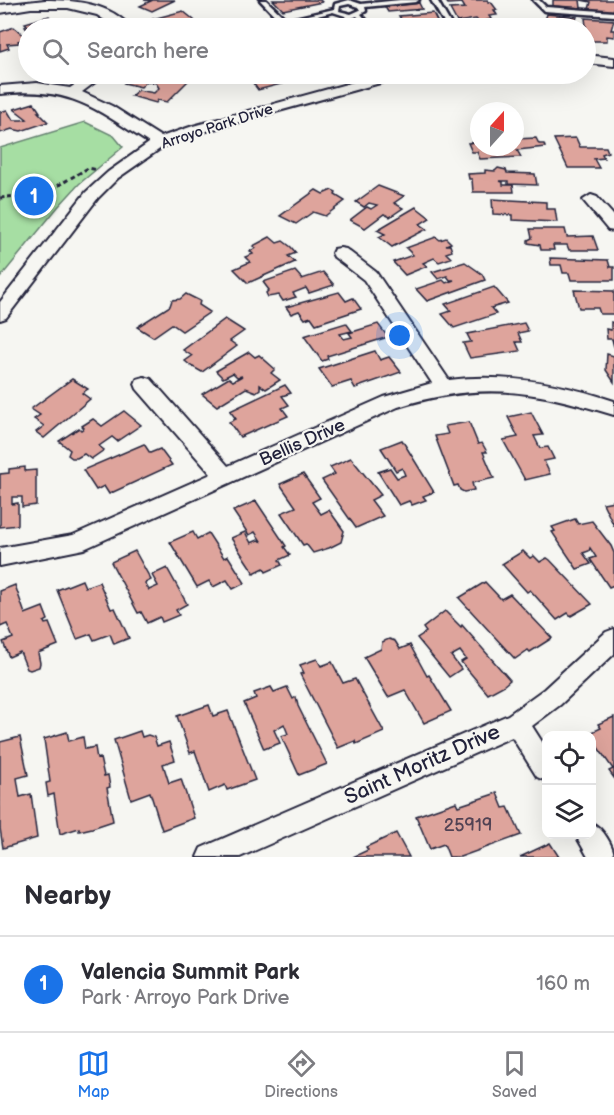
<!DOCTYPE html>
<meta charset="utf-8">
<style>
:root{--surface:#fff;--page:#f7f7f7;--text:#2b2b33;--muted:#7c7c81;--line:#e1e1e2;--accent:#1a73e8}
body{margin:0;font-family:"Balsamiq Sans",sans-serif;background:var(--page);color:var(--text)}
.controls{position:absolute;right:18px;bottom:18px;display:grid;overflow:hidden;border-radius:12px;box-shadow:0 6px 24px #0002}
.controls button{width:54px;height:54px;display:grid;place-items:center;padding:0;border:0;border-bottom:2px solid var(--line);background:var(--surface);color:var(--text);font:30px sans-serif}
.compass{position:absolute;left:470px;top:102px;width:54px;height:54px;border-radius:50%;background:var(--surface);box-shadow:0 6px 24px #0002;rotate:21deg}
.you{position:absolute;left:400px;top:336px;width:21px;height:21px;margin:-15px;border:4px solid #fff;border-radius:50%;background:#1a73e8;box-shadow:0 0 0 9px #1a73e833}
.badge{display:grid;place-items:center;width:39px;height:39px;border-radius:50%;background:var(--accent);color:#fff;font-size:20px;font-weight:700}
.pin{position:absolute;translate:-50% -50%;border:3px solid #fff;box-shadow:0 2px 6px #0006}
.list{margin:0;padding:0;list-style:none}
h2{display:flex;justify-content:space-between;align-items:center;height:78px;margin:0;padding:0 24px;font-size:26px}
h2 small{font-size:20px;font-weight:400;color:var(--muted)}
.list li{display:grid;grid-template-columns:39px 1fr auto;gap:18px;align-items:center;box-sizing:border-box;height:96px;padding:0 24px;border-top:2px solid var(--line)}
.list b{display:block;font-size:22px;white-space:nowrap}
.list p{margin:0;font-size:20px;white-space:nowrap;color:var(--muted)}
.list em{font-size:20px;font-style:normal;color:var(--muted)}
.icon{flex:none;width:33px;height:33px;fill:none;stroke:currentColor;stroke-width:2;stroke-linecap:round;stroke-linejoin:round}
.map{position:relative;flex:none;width:614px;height:857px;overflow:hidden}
.search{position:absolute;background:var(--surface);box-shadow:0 6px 24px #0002;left:18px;right:18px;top:18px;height:66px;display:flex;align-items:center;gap:15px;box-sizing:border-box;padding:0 21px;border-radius:33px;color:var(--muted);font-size:22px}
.sheet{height:174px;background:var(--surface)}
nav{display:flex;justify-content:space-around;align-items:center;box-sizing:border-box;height:84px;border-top:2px solid var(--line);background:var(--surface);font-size:16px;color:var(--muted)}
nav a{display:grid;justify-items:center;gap:3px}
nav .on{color:var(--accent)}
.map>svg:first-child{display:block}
</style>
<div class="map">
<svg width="614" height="857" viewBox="0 0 614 857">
<rect width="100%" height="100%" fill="#f6f6f2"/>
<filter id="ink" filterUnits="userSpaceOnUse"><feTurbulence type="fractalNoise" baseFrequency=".0167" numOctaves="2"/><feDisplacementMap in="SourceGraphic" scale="12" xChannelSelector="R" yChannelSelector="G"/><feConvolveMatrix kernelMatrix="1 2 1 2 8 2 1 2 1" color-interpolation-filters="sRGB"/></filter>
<g filter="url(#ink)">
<polygon fill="#a6dea3" stroke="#64806f" stroke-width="1.5" points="85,122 114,136 123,147 79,184 58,207 0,278 0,148"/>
<g fill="#dea49c" stroke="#22223b" stroke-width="1.5">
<polygon points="144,0 175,0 152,11 140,6 151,1"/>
<polygon points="273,0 320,0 322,2 283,10"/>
<polygon points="445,0 488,0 488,2 491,2 497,10 494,10 497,15 489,16 491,19 484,21 478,21 476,19 457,22 450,9 465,8 462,3 448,4"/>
<polygon points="553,0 580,0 581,8 553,6"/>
<polygon points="581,0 614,0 614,12 589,9 591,2"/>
<polygon points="419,3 422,9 388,12 385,7"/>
<polygon points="183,11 194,20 198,26 197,28 159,28 153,19"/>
<polygon points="433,13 440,27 395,28 393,25 396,25 394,20 401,19 399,16"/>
<polygon points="547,14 577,17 574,25 579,26 586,26 585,18 614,20 611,30 614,30 614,37 607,36 607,41 588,41 586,40 586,28 541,28 542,20 545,20"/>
<polygon points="49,16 56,24 46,27 47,28 28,28 28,31 25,27 28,26 25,23"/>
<polygon points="320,17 325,23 300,28 287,26"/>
<polygon points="72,19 81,28 66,28 61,22"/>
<polygon points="14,27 27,38 18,41 19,43 7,44 9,48 0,51 0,32"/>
<polygon points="134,74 163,74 189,80 167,102 158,100 156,103 131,96 138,90 154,93 159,88 156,83 147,81 141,87 124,83"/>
<polygon points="245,74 296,74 300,79 258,90 253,83 255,83"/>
<polygon points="34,103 40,112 38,112 48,122 21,131 12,129 0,133 0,112 7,110 13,120 22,120 27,119 14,109"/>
<polygon points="536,138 539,144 544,144 545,147 517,150 521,157 480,159 477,152 472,152 468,143 479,142 479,147 515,147 515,139"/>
<polygon points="576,138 580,147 606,147 608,152 602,154 604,158 594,159 599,168 568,168 554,139"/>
<polygon points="498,168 506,170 507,173 535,174 537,185 508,184 508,181 499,181 503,182 503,185 513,185 514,192 473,192 472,179 469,179 468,174 485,173 485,170 495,171"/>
<polygon points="378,186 404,196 394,203 403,208 390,217 384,214 365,228 350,220 367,207 371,209 377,205 369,203 364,207 356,202"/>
<polygon points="316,190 323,194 332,190 336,192 335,195 345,201 325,216 313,212 296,224 280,216"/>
<polygon points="492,199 546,202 546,209 555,209 557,222 512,220 512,215 493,214"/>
<polygon points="416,207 430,218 420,224 427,229 392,247 379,237 385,234 377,230"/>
<polygon points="530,229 565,229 567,237 593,236 598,250 569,250 567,245 553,245 554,250 541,250 540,245 528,243 528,240 532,238"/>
<polygon points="270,237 277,243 283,241 291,247 296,253 288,256 295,262 248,283 234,269 250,262 245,257 253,254 250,251 256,248 253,246"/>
<polygon points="436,237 440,240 446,238 451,243 446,245 450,245 452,251 446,253 451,258 439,262 434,258 423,263 427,266 405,275 393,262 413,255 406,248"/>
<polygon points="550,258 608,260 610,267 614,267 614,280 571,280 569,273 563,273 561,265 551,265"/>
<polygon points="465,262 482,274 485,280 427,301 416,289 443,280 446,283 454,280 450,280 447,276 438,279 432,272"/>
<polygon points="295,271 302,279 323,272 334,285 309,293 306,288 293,293 296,297 283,301 279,295 268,297 266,293 269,290 263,282"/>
<polygon points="494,287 508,303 491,308 496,314 454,328 442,314 451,311 445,304"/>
<polygon points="574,290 614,291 614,314 600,314 598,308 579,308"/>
<polygon points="339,292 346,301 353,298 361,309 316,324 311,317 305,319 299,311 291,314 286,307"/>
<polygon points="186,294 200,301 199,305 210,312 182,331 172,324 153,337 137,327 170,306 172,300 180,299"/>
<polygon points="225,319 244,331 230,341 237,346 202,372 191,366 185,361 192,356 183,350"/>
<polygon points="611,322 614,323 614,347 612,339 607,339 606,329 611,330"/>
<polygon points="346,323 352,331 340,334 344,339 352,337 349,333 378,324 388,337 327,356 328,359 322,361 304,336"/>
<polygon points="524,323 528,331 518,333 522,342 516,342 520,351 470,358 463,343 471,342 467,334"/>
<polygon points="375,351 380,360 389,357 401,372 355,388 351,381 332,387 319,369"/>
<polygon points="249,352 255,357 259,355 275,369 271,373 280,380 266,389 260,385 260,389 256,392 246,388 217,406 202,394 229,378 233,381 242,376 237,377 233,373 223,378 216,371"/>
<polygon points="607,354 614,356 614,382 606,370"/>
<polygon points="72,379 88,389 82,393 90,399 44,438 36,432 44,426 34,419 40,415 31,409"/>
<polygon points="285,385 291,393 282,396 289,405 282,408 288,416 240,437 229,422 236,419 230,411"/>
<polygon points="124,411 141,425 117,441 112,437 99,446 104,450 91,459 84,454 77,458 72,458 68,455 70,450 59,441 79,428 81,430 84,428 82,426 93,419 102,426"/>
<polygon points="531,412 543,435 534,436 540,448 548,447 554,459 544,461 550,474 525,480 503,440 518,437 508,417"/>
<polygon points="469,422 478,444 482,443 487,452 483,452 494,478 472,483 474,490 464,492 460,490 458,485 454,486 435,436 448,434 445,426"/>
<polygon points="402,440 434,492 423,496 426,500 412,505 409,501 399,505 378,472 390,468 397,478 405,475 402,468 396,471 381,448"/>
<polygon points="144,444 150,453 160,449 172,465 109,494 104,486 96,490 83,470"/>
<polygon points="351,458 381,495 371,500 383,516 356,528 322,480 335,474 330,467"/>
<polygon points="25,467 25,471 36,470 36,505 22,507 22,497 12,497 12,504 18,503 18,525 0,527 0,474 9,473 9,469"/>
<polygon points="303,474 320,498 312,502 321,514 329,510 344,531 341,542 329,548 313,553 306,544 303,545 281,513 296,507 280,484"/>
<polygon points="256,501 286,546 284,547 290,555 279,560 282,565 266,572 264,568 254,573 231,538 245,532 251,543 258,540 261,541 255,532 249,535 233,511"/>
<polygon points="614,501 614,526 603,503"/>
<polygon points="575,519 578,524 592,521 611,546 614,553 614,585 609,587 590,559 596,557 590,548 589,551 583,553 591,564 577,569 552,532 555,531 552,527"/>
<polygon points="193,532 197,539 208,533 224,558 228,556 245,583 233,589 227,580 213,587 209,581 197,587 170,542"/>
<polygon points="135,551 151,580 145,583 149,590 158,586 152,575 167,568 187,604 176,610 179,615 162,622 160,617 147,623 141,612 138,613 111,562"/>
<polygon points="523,551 530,558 534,556 540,562 547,558 550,560 592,604 571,616 568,613 557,620 530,590 527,592 502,564"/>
<polygon points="82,580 85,587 99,582 111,609 115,608 129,638 114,644 110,634 94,640 91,634 77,639 57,590"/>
<polygon points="485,582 501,599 510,594 552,638 530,652 528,650 515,659 459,598"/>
<polygon points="15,585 25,614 43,607 48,620 44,622 45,624 49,623 58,645 38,653 40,663 39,667 30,670 27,669 20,652 9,657 3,642 13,638 7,624 0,627 0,591"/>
<polygon points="445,611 461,627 462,625 510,680 503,686 488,694 461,662 466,659 460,651 451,656 461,669 449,677 417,638 426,632 423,628"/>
<polygon points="389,639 395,641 400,649 410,645 427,676 429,675 451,711 424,723 405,690 388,697 364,657 381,649 382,642"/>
<polygon points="317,659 321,666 332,662 343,683 355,679 384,732 356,744 355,741 338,748 300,674 304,673 300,665"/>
<polygon points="271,687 274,692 287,687 293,699 296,697 298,706 327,764 299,775 281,736 288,734 284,724 274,730 280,743 264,749 244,703 256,698 254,693"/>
<polygon points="209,705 213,716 228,711 255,780 227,790 225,785 209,792 195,751 190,753 177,716"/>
<polygon points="614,717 614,778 609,771 613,769 592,739 592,736 588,734 601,728 598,724"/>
<polygon points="140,731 142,737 148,735 154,737 157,746 169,742 175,760 163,764 169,783 181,779 194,818 162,830 150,792 131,799 114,740"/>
<polygon points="67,732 69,741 83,737 85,749 95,747 97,759 100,758 104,776 108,775 110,787 107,788 113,821 92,828 79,831 79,828 60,834 54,794 48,796 46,783 50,782 44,739"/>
<polygon points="20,737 28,775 17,778 20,797 31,794 37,838 3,848 0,828 0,742"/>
<polygon points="497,793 503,808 508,807 521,835 460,857 449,857 444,844 430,849 416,816 456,802 458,806"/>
<polygon points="396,833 409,857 353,857 368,850 366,847"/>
<polygon points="550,843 559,857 520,857"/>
</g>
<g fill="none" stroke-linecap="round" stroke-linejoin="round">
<g stroke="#22223b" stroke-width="5">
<g id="service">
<path d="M260 0H266L287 20 334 9 335 4 349 0 361 4 400 0H419L416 2 365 7 366 11 361 14 373 28H367L357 16 352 18 357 28H351L345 16 333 12 271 28H265V26L281 22ZM349 4 358 7 360 10 351 14 339 11 340 6Z"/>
<polygon points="431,0 437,0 453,28 447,28"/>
<polygon points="533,0 539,0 546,7 614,12 614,16 544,11"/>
<polygon points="306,74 312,74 316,78 311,79"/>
</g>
</g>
<g stroke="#22223b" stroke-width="4">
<g id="minor">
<path d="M45 0C74 0 111 3 131 28H117L97 15 68 8H31L0 13V5Z"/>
<polygon points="586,55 614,58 614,66 586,63"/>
<path d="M91 74H106L82 92 112 106 161 137 193 126 383 74H404L402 77 203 132 164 146 118 178 98 198 6 318 0 320V302L86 192 108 172 149 143C93 107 70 86 0 94V86L37 83 70 88Z"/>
<polygon points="591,195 597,197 614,216 614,231 608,230 583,200"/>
<path d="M340 248 346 249 376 272 449 380C506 373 560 383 614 401V415C531 390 482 381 398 407L84 549 0 566V548L73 535 211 474 137 389 135 384 137 379 144 377 151 379 228 466 384 397 432 383 364 280 334 257 332 253 334 249Z"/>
<polygon points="614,629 614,654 560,705 532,726 546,748 546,781 537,777 512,737 240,857 197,857 201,848 508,715 544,689 606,632"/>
<path d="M592 823C602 827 614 846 614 857H588L575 834H592Z"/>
</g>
</g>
<polyline stroke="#22223b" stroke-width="3" stroke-dasharray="4.5 3" stroke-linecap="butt" points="0,198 47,192 88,168 98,170"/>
<use href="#service" fill="#f6f6f2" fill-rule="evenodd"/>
<use href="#minor" fill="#f6f6f2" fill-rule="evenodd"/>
</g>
</g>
<g text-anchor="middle" stroke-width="4.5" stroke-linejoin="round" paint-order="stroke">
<g font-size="15" fill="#22223b" stroke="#f6f6f2">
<text transform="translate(217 126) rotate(-18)" y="5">Arroyo Park Drive</text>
</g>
<g font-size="18" fill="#22223b" stroke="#f6f6f2">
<text transform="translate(302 442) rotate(-24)" y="6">Bellis Drive</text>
</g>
<g font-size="18" fill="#514253">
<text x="468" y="831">25919</text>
</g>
<g font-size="21" fill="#22223b" stroke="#f6f6f2">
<text transform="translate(422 764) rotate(-24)" y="7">Saint Moritz Drive</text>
</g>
</g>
</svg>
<div class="controls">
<button><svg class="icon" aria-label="locate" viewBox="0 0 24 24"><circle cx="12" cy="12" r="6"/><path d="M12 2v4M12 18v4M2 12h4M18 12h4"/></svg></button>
<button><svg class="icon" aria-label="layers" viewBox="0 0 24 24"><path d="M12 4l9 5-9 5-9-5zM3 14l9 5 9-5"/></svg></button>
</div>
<svg class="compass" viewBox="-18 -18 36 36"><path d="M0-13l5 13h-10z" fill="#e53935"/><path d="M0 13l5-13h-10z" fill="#7c7c81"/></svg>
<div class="you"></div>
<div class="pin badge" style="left:34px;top:196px">1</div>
<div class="search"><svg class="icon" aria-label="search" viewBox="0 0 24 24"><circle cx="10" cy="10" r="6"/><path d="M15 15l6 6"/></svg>Search here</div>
</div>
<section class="sheet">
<h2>Nearby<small></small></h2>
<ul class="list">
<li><span class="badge">1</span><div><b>Valencia Summit Park</b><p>Park · Arroyo Park Drive</p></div><em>160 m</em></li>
</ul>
</section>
<nav>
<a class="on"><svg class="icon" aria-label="map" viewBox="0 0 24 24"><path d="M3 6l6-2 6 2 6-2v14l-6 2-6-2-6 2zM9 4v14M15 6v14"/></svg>Map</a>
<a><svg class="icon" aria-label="directions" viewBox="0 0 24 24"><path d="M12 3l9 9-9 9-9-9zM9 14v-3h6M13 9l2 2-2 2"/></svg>Directions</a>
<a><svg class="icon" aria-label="saved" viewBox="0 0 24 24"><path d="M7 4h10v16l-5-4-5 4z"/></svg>Saved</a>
</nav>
